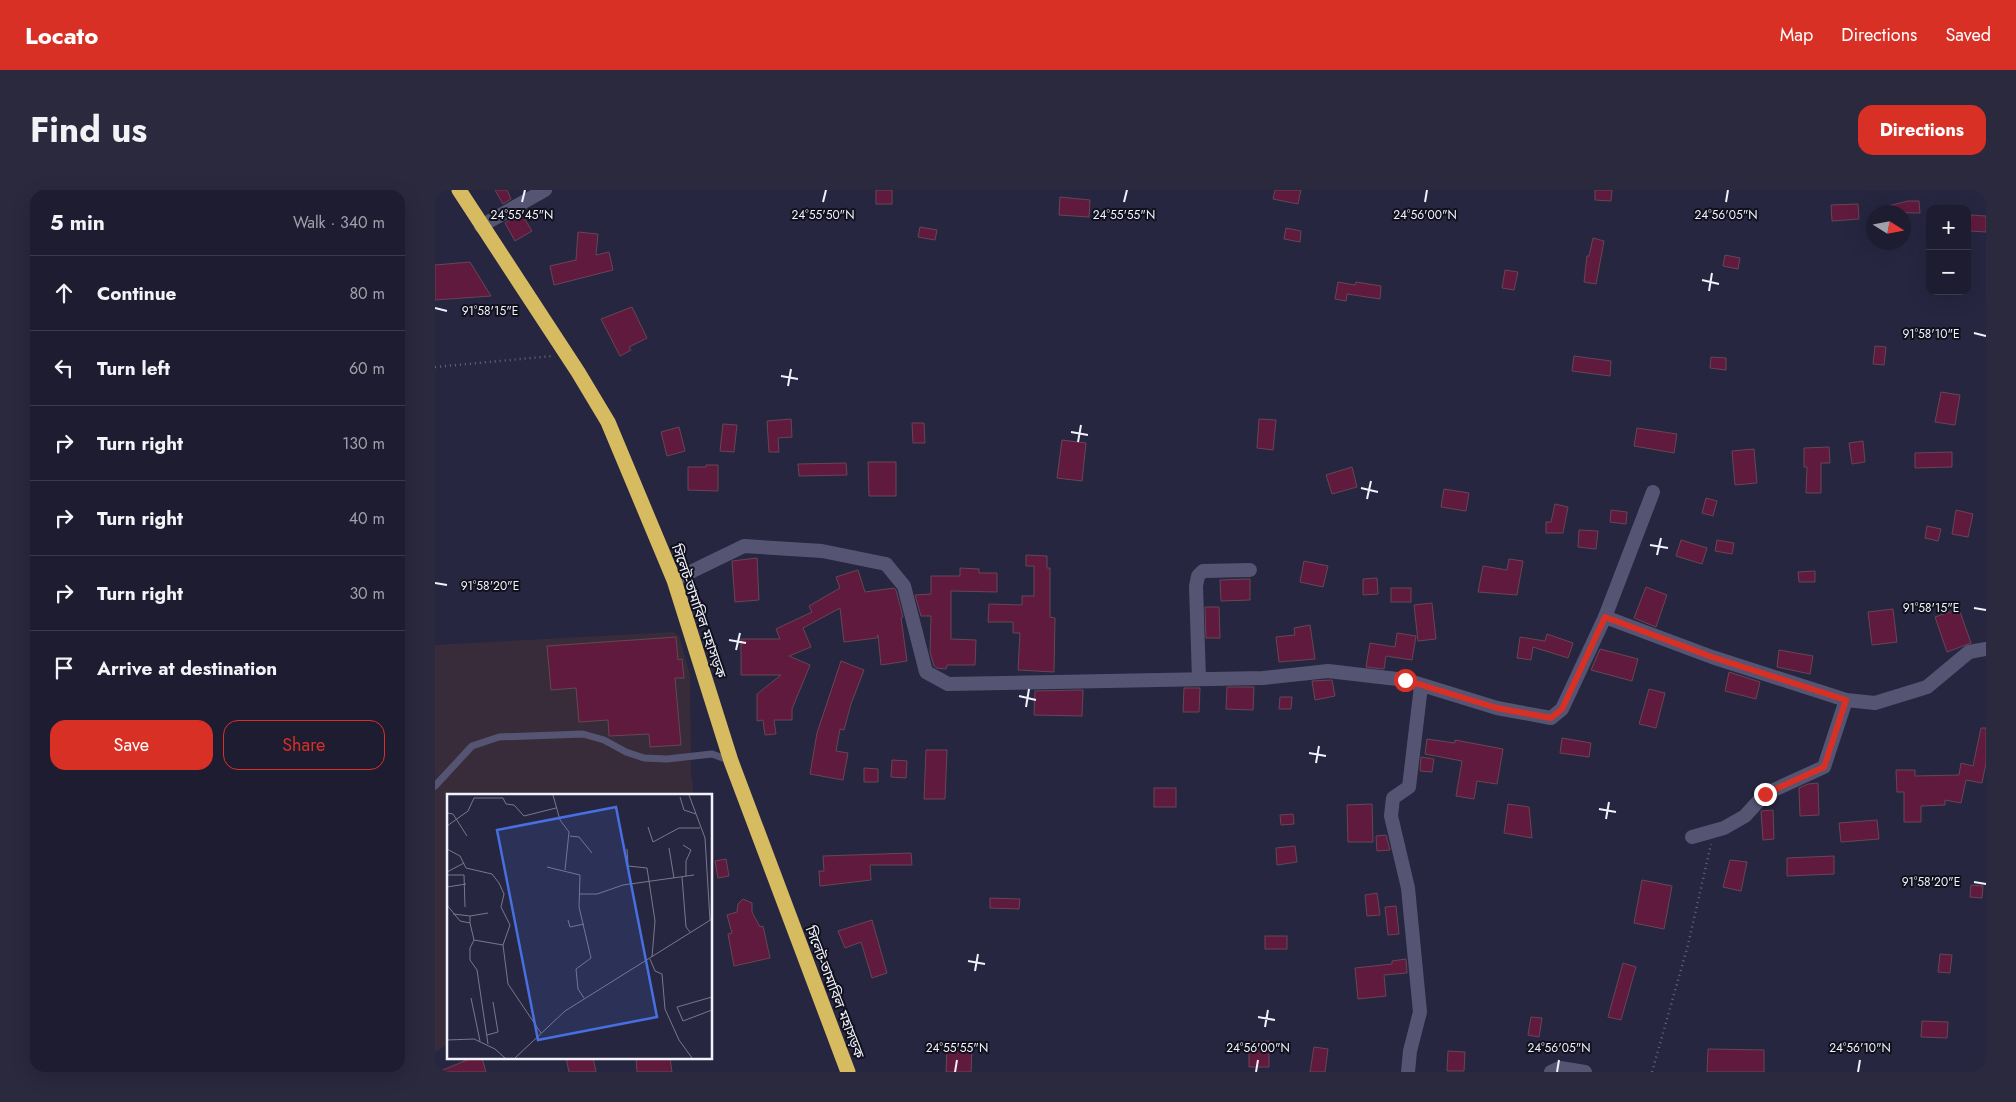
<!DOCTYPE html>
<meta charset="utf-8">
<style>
:root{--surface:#1d1c31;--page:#2a293d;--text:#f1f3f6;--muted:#a0a1ab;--line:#3b3a4d;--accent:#d93025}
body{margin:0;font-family:Jost,"Noto Sans Bengali",sans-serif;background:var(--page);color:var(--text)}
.controls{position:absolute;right:15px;top:15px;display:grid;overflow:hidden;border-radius:10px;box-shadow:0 5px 20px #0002}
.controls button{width:45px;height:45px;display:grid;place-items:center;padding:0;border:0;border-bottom:1px solid var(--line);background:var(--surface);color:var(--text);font:25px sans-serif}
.compass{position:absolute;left:1431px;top:15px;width:45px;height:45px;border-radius:50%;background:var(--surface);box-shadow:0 5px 20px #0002;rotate:101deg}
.stop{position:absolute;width:15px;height:15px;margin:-11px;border:4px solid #d93025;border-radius:50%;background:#fff}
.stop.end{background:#d93025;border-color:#fff;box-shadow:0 1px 5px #0008}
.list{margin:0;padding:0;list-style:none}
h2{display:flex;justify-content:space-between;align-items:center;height:65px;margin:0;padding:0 20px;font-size:21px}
h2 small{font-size:16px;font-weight:400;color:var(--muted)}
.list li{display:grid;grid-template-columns:32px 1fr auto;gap:15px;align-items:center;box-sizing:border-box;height:75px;padding:0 20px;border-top:1px solid var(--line)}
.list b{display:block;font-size:19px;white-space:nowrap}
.list em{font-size:16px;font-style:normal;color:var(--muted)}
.actions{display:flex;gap:10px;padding:15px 20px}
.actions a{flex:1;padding:11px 0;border:1px solid var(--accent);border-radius:15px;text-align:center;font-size:18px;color:var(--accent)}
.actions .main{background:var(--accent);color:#fff}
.icon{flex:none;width:28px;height:28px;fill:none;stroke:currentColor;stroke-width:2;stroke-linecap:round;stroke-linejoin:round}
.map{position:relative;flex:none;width:1551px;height:882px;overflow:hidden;border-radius:15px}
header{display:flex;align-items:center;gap:30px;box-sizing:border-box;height:70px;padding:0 25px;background:var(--accent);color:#fff}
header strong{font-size:24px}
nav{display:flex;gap:28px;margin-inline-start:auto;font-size:18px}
.intro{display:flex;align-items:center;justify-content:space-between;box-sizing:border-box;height:120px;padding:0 30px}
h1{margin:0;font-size:35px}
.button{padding:12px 22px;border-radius:15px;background:var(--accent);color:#fff;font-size:18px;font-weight:700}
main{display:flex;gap:30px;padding:0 30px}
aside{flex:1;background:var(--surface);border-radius:15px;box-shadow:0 5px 20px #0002}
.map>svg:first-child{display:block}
</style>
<header>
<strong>Locato</strong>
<nav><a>Map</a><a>Directions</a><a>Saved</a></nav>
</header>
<div class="intro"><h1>Find us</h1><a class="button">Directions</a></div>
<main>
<aside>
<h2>5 min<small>Walk · 340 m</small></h2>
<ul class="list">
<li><svg class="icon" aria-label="ahead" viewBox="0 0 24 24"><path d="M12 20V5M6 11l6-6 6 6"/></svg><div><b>Continue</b></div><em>80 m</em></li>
<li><svg class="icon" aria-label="left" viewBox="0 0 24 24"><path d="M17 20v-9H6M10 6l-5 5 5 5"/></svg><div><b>Turn left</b></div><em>60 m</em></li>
<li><svg class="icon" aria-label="right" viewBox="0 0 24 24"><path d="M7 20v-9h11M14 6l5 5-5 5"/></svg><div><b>Turn right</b></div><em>130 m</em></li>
<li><svg class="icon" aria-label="right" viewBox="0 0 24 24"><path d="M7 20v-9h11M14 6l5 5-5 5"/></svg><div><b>Turn right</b></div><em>40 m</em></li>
<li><svg class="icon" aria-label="right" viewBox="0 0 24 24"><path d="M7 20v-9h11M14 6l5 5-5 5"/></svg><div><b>Turn right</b></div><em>30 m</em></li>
<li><svg class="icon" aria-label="arrive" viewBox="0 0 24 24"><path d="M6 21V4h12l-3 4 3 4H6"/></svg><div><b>Arrive at destination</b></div></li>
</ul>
<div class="actions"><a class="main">Save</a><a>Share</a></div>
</aside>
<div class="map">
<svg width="1551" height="882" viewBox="0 0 1551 882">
<rect width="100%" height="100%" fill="#272641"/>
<polygon fill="#382c3a" points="239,442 244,446 255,485 256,583 259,606 14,606 14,854 0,862 0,455"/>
<g fill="#601a3e" stroke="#664653">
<polygon points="60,0 72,0 76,9 68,14"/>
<rect x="441" y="0" width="16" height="14"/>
<polygon points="840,0 866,0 863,14 838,9"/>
<polygon points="1160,0 1177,0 1176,11 1160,10"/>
<polygon points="625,7 655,10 654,27 624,25"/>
<polygon points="1473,11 1484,11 1485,23 1441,22 1441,19"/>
<polygon points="1423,14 1424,29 1397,31 1396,15"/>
<polygon points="86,23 97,41 80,51 70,33"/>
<polygon points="1536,25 1551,26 1551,42 1535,41"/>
<polygon points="485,37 502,40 500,50 483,47"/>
<polygon points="851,38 866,41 865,52 849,49"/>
<polygon points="143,42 163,44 161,65 174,62 178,80 119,95 115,76 141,70"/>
<polygon points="1158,48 1169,51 1161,94 1149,92 1152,66 1154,66"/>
<polygon points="1290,65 1305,68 1303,79 1288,76"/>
<polygon points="35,72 56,106 0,110 0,75"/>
<polygon points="1070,80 1083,82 1079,100 1067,98"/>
<polygon points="903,92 920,95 921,92 946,96 945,109 912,104 911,111 900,109"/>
<polygon points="197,117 212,148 194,157 196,160 185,166 166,129"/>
<polygon points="1440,156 1451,157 1449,175 1438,174"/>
<polygon points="1139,166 1176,171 1175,186 1137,181"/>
<polygon points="1276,167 1291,168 1291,180 1275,178"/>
<polygon points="1506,202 1525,205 1520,235 1500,232"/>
<polygon points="356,229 357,247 343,248 344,262 334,262 332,231"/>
<polygon points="824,229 841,230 838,260 822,258"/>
<polygon points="477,233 489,233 490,253 478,253"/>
<polygon points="288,234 302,235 299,262 285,261"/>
<polygon points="244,237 250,261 232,266 226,242"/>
<polygon points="1202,238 1242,244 1239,263 1199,256"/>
<polygon points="627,250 651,253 647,291 622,288"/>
<polygon points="1428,251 1430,272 1417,274 1414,253"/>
<polygon points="1394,257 1395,273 1386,273 1386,303 1371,303 1372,277 1369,277 1369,258"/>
<polygon points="1319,259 1322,293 1300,295 1297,261"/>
<polygon points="1517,262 1517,277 1480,278 1480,263"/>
<polygon points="433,272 461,272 461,306 434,306"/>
<polygon points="411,273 412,285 364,286 363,274"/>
<polygon points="271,275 283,275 283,301 253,300 253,277 271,277"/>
<polygon points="917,277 922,297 897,304 891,285"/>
<polygon points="1009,299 1034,303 1031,321 1006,317"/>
<polygon points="1271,308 1282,311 1278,326 1267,323"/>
<polygon points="1120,314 1133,317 1128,343 1111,343 1111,332 1116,332"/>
<polygon points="1176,320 1192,322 1191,334 1175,332"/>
<polygon points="1521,320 1538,324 1533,347 1517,344"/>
<polygon points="1492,336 1506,339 1503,351 1490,348"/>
<polygon points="1144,340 1163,341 1161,359 1143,357"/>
<polygon points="1246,350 1272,358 1267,374 1241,366"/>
<polygon points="1282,350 1299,353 1297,364 1280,361"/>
<polygon points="591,365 612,366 612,378 615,378 615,427 620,428 619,482 583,480 585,443 578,443 578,432 553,432 554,414 587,415 587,406 599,406 599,376 591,376"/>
<polygon points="322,368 324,410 300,412 297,371"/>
<polygon points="1074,369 1088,371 1082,405 1043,402 1048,376 1072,380"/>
<polygon points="869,371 893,376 888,397 865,392"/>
<polygon points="525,378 544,379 544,383 562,383 562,402 516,401 516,449 541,450 540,475 512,475 511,479 502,478 499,476 495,462 496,426 486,426 480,405 496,404 496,386 525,386"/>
<polygon points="423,380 430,402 459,398 461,400 468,427 466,428 472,471 446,475 443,445 442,448 409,452 405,418 368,438 376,457 354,466 375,475 357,519 357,530 339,530 341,544 330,545 328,530 322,531 322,504 346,485 306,485 306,449 345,449 341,439 377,422 374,416 405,398 401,387"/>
<polygon points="1380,381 1380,392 1364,392 1363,382"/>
<polygon points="942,388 943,404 928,405 928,389"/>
<polygon points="815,389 815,410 786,411 785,390"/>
<polygon points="1211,397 1232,405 1221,437 1199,428"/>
<rect x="956" y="398" width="20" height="14"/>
<polygon points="997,413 1001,449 983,451 979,415"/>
<polygon points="770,417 784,417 785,448 771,448"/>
<polygon points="1458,419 1462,452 1437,455 1433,422"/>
<polygon points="1524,419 1536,453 1512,462 1500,427"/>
<polygon points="875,435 880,469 844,472 841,447 860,445 859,438"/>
<polygon points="962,443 981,446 977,470 951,466 949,479 931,477 935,453 960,457"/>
<polygon points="1112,444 1138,453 1133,468 1098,457 1096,470 1082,468 1085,447 1110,451"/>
<polygon points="241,447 243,470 247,469 249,488 240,488 246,555 215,557 214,544 174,546 173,530 144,532 141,498 116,500 112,456"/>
<polygon points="1165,459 1203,469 1197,491 1156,480"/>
<polygon points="1344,460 1378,466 1375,484 1342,477"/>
<polygon points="406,471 429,480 416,514 409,540 405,539 401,561 413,563 408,590 375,584 382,543"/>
<polygon points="1294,482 1325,492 1321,509 1290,501"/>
<polygon points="897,490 900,506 880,510 877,491"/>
<polygon points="792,497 819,497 818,520 791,519"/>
<polygon points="749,498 765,498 764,522 748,522"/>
<polygon points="1214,499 1230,503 1221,538 1204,534"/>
<polygon points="648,500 647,526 599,525 600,501"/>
<polygon points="845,507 857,507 856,519 844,519"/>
<polygon points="1546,538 1551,538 1551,573 1547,593 1531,590 1526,613 1510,610 1510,615 1486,616 1486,632 1469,632 1469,602 1462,602 1461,580 1480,580 1480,586 1524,585 1526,573 1538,576"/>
<polygon points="1127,548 1156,553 1154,567 1125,563"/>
<polygon points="992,549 1020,553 1020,550 1068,559 1062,594 1042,591 1039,609 1021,606 1027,571 990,564"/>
<polygon points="491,560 512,560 510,609 489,609"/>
<polygon points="986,567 999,569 997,582 985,581"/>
<polygon points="457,570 472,571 471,588 456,587"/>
<polygon points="429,578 443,579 443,592 429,592"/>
<polygon points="1383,593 1384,625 1365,626 1364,598 1373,594"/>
<rect x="719" y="598" width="22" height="19"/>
<polygon points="937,614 938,652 913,652 912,615"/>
<polygon points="1073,614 1094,617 1097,648 1069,643"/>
<polygon points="1338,620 1339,649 1328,650 1326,621"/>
<polygon points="858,624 859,634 846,635 845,625"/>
<polygon points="1442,630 1444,649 1406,652 1404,633"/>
<polygon points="951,645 955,660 942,661 941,646"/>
<polygon points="860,656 862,672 842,675 841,658"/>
<polygon points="476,663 477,675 435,675 436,690 385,696 384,681 389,681 388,666"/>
<polygon points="1399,666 1399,684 1352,686 1352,668"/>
<polygon points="291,669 294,686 283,688 280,671"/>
<polygon points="1295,670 1312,672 1306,701 1288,697"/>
<polygon points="1207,690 1237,696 1229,739 1199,733"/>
<polygon points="1536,695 1548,696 1547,708 1535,707"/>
<polygon points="942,703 945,725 932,726 930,705"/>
<polygon points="555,708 585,709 584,719 555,718"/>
<polygon points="308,709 317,713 317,722 325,737 328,736 335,768 299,776 293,744 297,743 292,725 302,722 303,714"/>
<polygon points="961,716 964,744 953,745 950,717"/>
<polygon points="437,730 452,783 437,788 426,752 410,758 403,741"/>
<rect x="830" y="746" width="22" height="13"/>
<polygon points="1505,764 1517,765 1515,783 1503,782"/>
<polygon points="971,769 972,783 949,785 951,806 923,809 920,778 957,774 957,771"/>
<polygon points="1188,773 1201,777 1186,830 1173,827"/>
<polygon points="1096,827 1107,828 1104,847 1093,845"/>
<polygon points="1487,831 1513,832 1512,848 1486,847"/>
<polygon points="834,851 834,877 814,877 814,852"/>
<polygon points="512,857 537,858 536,882 511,882"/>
<polygon points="879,857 893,859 890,882 875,882"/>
<polygon points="1273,859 1329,860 1329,882 1272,882"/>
<polygon points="1013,861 1030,862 1029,881 1012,881"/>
<polygon points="37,868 47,868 51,882 3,882"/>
<polygon points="131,868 158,868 161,882 134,882"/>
<polygon points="201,868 235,868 237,882 202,882"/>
</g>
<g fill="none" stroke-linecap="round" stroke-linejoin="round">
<g stroke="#67667c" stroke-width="2.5" stroke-dasharray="1 4" stroke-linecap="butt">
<polyline points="0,177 118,166"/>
<polyline points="1217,882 1253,755 1276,654"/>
</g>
<polyline stroke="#555573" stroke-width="7" points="0,596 37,556 64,547 148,544 169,550 191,562 209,568 232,569 277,564 296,571"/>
<g stroke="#555573" stroke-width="14">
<polyline points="46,36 110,0"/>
<polyline points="239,390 309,356 387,361 451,374 469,396 491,482 513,494 828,488 893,481 971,490 1062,518 1116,528 1127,519 1170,427 1218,302"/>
<polyline points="1170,427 1277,467 1411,510 1440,513 1492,497 1534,462 1551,459"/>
<polyline points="764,489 761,396 763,386 768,381 815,380"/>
<polyline points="1257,647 1289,638 1310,626 1330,604 1389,577 1411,510"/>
<polyline points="973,882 975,861 985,822 973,698 956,626 958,608 974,597 986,496"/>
<polyline points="1116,882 1125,878 1150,882"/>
</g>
<polyline stroke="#d6bb60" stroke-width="15" points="24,0 143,182 173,232 239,390 296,571 413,882"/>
</g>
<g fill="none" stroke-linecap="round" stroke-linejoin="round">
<polyline stroke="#d93025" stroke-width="6" points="970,490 1062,518 1116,528 1127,519 1170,427 1277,467 1411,510 1389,577 1330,604"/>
</g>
<path fill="none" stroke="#f2f2fd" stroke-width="2" d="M87 12 90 0M388 12 391 0M689 12 692 0M990 12 992 0M1291 12 1293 0M1267 90 1284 94M1274 101 1277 83M0 118 12 121M1539 143 1551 146M346 186 363 189M353 196 356 179M636 242 653 245M643 252 646 235M926 298 943 302M932 309 936 291M1215 355 1233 358M1222 365 1226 348M0 393 12 395M1539 418 1551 420M294 450 311 453M301 460 305 443M584 506 601 510M591 517 594 499M874 563 891 566M881 573 884 556M1164 619 1181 622M1171 629 1174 612M1539 692 1551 694M533 771 550 774M540 781 543 764M823 827 840 830M830 837 833 820M520 882 522 870M821 882 823 870M1122 882 1124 870M1423 882 1425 870"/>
<g text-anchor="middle" stroke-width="4" stroke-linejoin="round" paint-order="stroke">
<g font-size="14" fill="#f2f2fd" stroke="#11111d">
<text transform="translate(264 421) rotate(71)" y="5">সিলেট-তামাবিল মহাসড়ক</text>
<text transform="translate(400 802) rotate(69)" y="5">সিলেট-তামাবিল মহাসড়ক</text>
</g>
</g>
<g transform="translate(12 604)">
<rect width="265" height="265" fill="#272641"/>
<path fill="none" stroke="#78788c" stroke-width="1" d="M106 1 113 26 122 38 118 76M242 1 258 44 263 126M233 3 237 16 249 20M0 19 6 20 20 42M0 32 21 17 27 4H56L59 10 67 11 77 22 109 14M201 33 206 48 232 34H253M123 42 132 43 145 59M236 51 244 56 239 67V82M222 54 227 84M0 55 13 62 19 74 45 80 52 89 57 100 54 113 63 131 56 151M180 55 181 72 200 74 208 127 205 163M100 73 133 81 132 113 144 164 129 175 131 195 137 204M0 78 17 69M0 81H17L18 113M235 83 239 133 243 138M0 93 19 90M132 100H150L176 91 247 81M0 111 13 127 23 129 27 146 23 154V166L30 176 41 250M6 120 23 122M121 126 123 133 137 130M23 129V122L41 119M27 146 56 151 61 190 94 239M203 165 208 177 215 180 218 215 232 246 245 264M265 203 230 213 236 227 265 216M24 204 33 247M40 241 51 238 46 208M0 246 27 245 48 255 58 264M68 264 118 217 265 125"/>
<path fill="#486fdf" fill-opacity="0.15" stroke="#486fdf" stroke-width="2.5" d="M169 13 210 223 91 246 50 36Z"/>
<rect width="265" height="265" fill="none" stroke="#f2f2fd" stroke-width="2.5"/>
</g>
<g font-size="12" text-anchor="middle" fill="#f2f2fd" stroke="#11111d" stroke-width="4" stroke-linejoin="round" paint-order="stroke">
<text x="388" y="29">24°55'50"N</text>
<text x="689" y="29">24°55'55"N</text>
<text x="990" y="29">24°56'00"N</text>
<text x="1291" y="29">24°56'05"N</text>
<text x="87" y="29">24°55'45"N</text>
<text x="55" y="125">91°58'15"E</text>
<text x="1496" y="148">91°58'10"E</text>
<text x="55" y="400">91°58'20"E</text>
<text x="1496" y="422">91°58'15"E</text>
<text x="1496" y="696">91°58'20"E</text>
<text x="522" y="862">24°55'55"N</text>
<text x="823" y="862">24°56'00"N</text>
<text x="1124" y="862">24°56'05"N</text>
<text x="1425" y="862">24°56'10"N</text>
</g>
</svg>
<div class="controls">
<button>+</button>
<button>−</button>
</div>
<svg class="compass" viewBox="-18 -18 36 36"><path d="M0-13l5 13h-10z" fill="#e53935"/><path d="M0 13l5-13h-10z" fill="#a0a1ab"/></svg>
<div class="stop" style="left:970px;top:490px"></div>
<div class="stop end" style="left:1330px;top:604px"></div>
</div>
</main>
